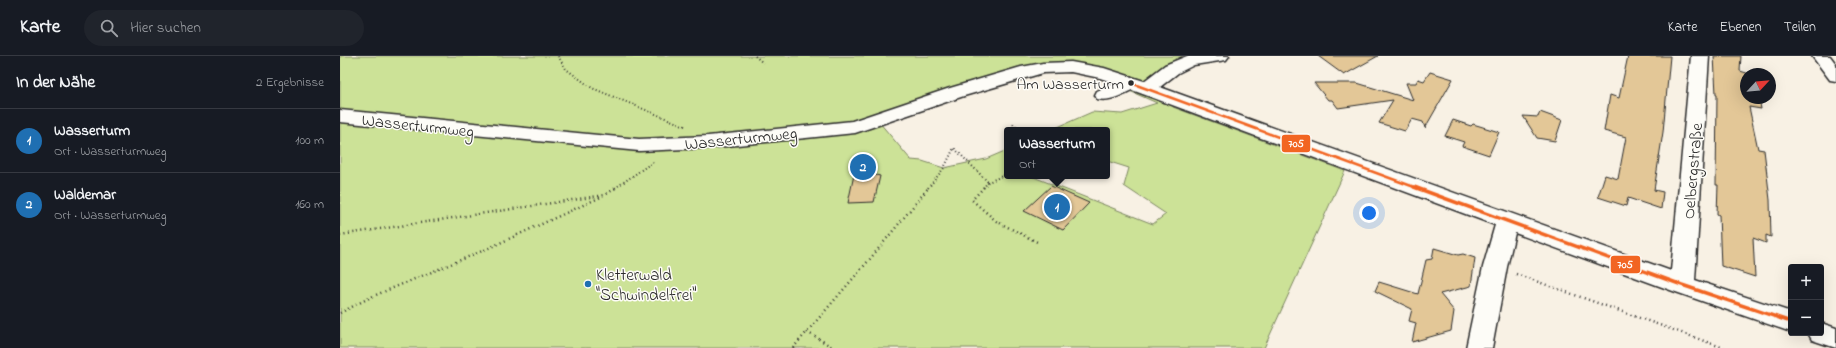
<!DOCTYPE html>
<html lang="de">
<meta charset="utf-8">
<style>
:root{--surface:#171b24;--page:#20242c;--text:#f1f3f6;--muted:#9ea1a6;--line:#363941;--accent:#1f6fb2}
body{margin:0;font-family:"Indie Flower",sans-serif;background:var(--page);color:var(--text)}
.controls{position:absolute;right:12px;bottom:12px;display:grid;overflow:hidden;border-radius:4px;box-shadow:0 4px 16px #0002}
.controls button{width:36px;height:36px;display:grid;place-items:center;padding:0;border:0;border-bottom:1px solid var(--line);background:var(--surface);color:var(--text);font:20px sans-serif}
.compass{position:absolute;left:1400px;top:12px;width:36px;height:36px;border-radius:50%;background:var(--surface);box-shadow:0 4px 16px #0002;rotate:64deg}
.you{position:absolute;left:1029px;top:157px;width:14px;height:14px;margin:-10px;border:3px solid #fff;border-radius:50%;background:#1a73e8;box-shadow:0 0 0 6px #1a73e833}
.badge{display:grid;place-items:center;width:26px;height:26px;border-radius:50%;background:var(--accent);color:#fff;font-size:13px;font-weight:700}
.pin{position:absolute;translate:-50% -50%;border:2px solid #fff;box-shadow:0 1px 4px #0006}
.popup{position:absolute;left:664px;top:71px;width:106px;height:52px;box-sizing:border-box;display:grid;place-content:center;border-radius:4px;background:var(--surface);filter:drop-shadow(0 1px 3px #0005);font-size:13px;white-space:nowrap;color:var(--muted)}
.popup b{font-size:15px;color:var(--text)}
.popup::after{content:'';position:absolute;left:50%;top:100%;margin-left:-8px;border:8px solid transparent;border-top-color:var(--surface)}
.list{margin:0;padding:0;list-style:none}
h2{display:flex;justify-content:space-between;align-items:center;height:52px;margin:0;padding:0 16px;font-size:17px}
h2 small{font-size:13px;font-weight:400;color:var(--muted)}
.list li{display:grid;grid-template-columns:26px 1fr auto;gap:12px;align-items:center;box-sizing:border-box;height:64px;padding:0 16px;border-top:1px solid var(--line)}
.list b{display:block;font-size:15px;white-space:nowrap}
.list p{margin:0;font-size:13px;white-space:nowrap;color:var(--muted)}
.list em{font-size:13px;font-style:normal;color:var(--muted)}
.icon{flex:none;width:22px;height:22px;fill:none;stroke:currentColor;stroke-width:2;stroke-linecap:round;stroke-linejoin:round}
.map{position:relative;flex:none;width:1496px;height:292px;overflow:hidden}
header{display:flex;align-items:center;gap:24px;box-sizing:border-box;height:56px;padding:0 20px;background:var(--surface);border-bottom:1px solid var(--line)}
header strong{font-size:19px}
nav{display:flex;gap:22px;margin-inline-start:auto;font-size:14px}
.search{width:280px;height:36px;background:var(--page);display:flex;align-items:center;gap:10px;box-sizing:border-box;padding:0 14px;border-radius:22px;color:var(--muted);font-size:15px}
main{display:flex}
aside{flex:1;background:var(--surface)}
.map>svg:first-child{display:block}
</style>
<header>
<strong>Karte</strong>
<div class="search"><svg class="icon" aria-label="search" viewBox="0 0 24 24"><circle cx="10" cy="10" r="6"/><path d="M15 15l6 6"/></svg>Hier suchen</div>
<nav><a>Karte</a><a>Ebenen</a><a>Teilen</a></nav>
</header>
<main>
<aside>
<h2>In der Nähe<small>2 Ergebnisse</small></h2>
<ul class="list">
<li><span class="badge">1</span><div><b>Wasserturm</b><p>Ort · Wasserturmweg</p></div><em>100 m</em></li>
<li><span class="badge">2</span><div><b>Waldemar</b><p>Ort · Wasserturmweg</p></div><em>160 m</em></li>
</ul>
</aside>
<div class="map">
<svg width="1496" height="292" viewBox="0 0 1496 292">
<rect width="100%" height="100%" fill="#f8f1e4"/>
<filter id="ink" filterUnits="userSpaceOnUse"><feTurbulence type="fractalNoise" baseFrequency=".025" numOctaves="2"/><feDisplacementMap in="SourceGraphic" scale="8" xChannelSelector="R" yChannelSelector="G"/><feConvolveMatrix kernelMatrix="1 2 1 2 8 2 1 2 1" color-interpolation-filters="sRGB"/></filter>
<g filter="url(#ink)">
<path fill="#cce297" stroke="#7c8661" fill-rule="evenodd" d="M0 0H842L808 22 832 39 833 51 1005 115 924 292H0ZM726 13 751 18 817 47 782 58 752 56 711 74H767V105L789 112 784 130 826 158 813 168 691 120H667V94L646 103 604 112 582 105 571 104 539 66 705 15Z"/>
<g fill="#e3c797" stroke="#2b2b2b">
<polygon points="978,0 1038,0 1004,19"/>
<polygon points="1288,0 1330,0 1323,76 1314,134 1323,136 1321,153 1288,142 1286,150 1258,141 1265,119 1278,123 1286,81 1264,75 1270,39 1279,42"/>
<polygon points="1374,0 1401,0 1400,15 1410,18 1406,18 1406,42 1419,42 1421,53 1409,51 1418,93 1424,94 1430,144 1431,181 1426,179 1426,187 1413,182 1415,221 1381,210 1379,159 1377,158 1378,129 1376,129 1377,38 1376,38"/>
<polygon points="1090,16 1113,23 1085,72 1083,66 1072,63 1065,75 1039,67 1053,44 998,52 992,44 988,44 974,27 1017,27 1073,44 1066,27 1076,27 1078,23 1084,25"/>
<polygon points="1200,56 1222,64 1215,85 1197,82 1183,60 1198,61"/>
<polygon points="1113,64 1131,70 1133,68 1159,76 1149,99 1122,90 1124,86 1105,80"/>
<polygon points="515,114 540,120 534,146 508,147"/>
<polygon points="711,130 749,147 723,174 684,155"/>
<polygon points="1094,192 1118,199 1123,198 1135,202 1131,230 1100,238 1114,255 1111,275 1072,286 1076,267 1069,265 1072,253 1035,235 1039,226 1078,238 1086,204 1092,203"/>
</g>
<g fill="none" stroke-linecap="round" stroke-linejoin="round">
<g stroke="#2b2b2b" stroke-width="3">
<g id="minor">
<path d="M847 0H889L886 4 854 9 838 17 820 31 1331 215 1351 0H1369L1355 224 1451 256V276L1333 235 1175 177 1167 211 1152 292H1126L1143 211 1155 169 792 34C781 39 770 46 757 43L755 39 757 35 775 27 760 22 731 16 703 17 624 40 515 77 368 92 299 95 0 66V54L299 83 368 80 512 65 610 32 681 11 703 7 731 6 764 12 804 25 825 9Z"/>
<polygon points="1472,0 1490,0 1496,8 1496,25 1490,24"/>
<polygon points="1481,267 1496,272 1496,292 1472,284 1468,277 1481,277"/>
</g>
</g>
<g stroke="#2b2b2b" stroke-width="2" stroke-dasharray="1 2.5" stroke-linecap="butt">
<polyline points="218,0 226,13 252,32 345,70"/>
<polyline points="415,0 423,7"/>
<polyline points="673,68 679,74"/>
<polyline points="275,132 313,106"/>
<polyline points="588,132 604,112 614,92 648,126"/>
<polyline points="643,132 648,126 667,118"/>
</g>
<g stroke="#2b2b2b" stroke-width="2.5" stroke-dasharray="1 3.5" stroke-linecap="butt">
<polyline points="644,131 632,144 656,165 697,186"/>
<polyline points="0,179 265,139 277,131"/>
<polyline points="1176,218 1384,292"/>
<polyline points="0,257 31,241 140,196 261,141"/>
<polyline points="467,276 494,292"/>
<polyline points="453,292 530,203 589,131"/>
</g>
<use href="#minor" fill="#fdfcf7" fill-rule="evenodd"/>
<g stroke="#fdfcf7" stroke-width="5">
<polyline id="bus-1-far1" points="791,27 1077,132"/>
</g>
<g stroke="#fdfcf7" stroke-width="6">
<polyline id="bus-1" points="1074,131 1342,229 1451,266"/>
</g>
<use href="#bus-1-far1" stroke="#f26522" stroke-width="2.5"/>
<use href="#bus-1" stroke="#f26522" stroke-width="3.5"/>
</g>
</g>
<circle fill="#2b2b2b" stroke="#fdfcf7" stroke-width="1.5" cx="791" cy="27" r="3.5"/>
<circle fill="#1f6fb2" stroke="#fdfcf7" stroke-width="1.5" cx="248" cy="228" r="4"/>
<g text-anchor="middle" stroke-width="3" stroke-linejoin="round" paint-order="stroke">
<g font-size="16" fill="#2b2b2b" stroke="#fdfcf7" text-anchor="end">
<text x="784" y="33">Am Wasserturm</text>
</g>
<g font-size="17" fill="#2b2b2b" stroke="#fdfcf7">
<text transform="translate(78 69) rotate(6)" y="6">Wasserturmweg</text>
<text transform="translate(401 82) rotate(-6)" y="6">Wasserturmweg</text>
<text transform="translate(1352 115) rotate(-85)" y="6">Oelbergstraße</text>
</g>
<g font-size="17" fill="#2b2b2b" stroke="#fdfcf7" text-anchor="start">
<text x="256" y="224">Kletterwald<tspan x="256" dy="20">"Schwindelfrei"</tspan></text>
</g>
</g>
<g stroke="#fdfcf7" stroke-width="1.5">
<rect x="941" y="78" width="30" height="19" rx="4" fill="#f26522"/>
<rect x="1270" y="199" width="31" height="19" rx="4" fill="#f26522"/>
</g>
<g font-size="11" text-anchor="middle" font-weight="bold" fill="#fff">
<text x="956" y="91">705</text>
<text x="1285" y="212">705</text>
</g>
</svg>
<div class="controls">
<button>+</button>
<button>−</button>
</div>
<svg class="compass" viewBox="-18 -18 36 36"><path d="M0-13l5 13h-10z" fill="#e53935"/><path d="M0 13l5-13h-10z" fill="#9ea1a6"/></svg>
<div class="you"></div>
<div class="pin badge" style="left:717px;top:151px">1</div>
<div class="popup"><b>Wasserturm</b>Ort</div>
<div class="pin badge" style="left:523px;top:111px">2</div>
</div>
</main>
